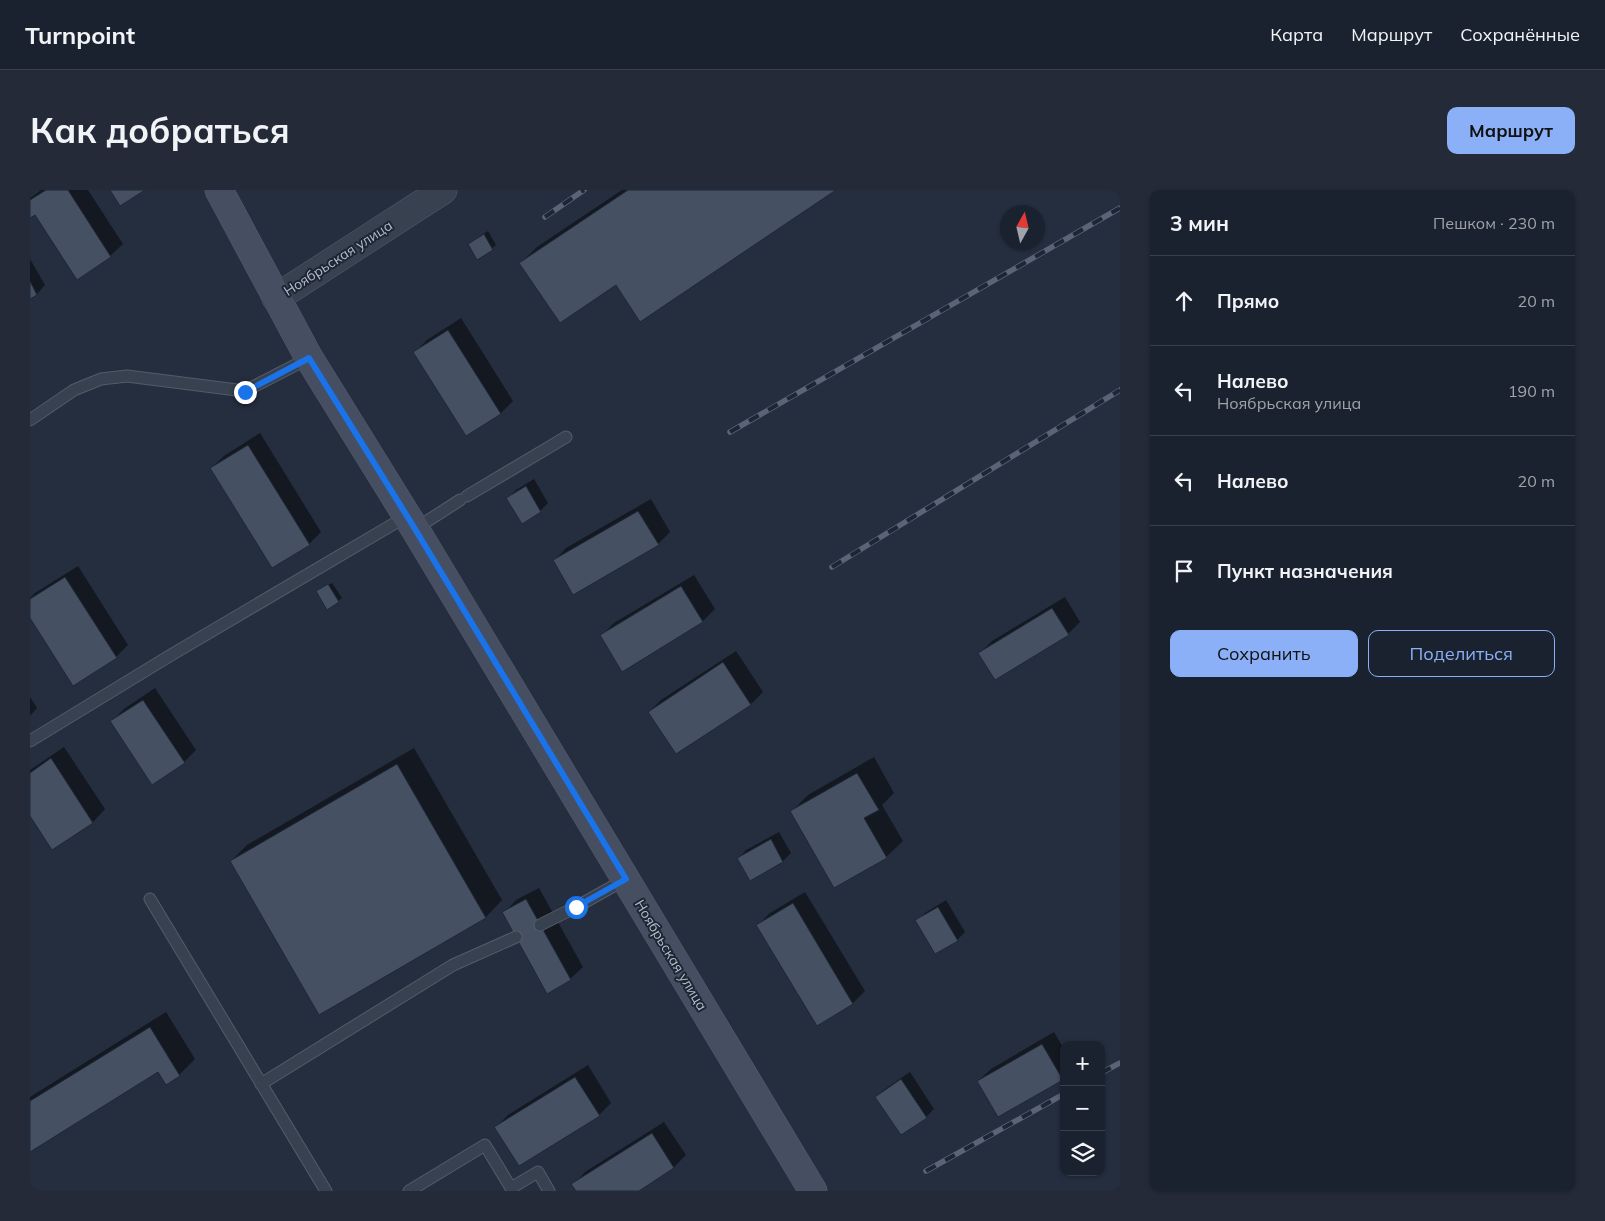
<!DOCTYPE html>
<html lang="ru">
<meta charset="utf-8">
<style>
:root{--surface:#1b222f;--page:#242a37;--text:#f1f3f6;--muted:#a0a4aa;--line:#393f4b;--accent:#8bb0f8}
body{margin:0;font-family:Mulish,sans-serif;background:var(--page);color:var(--text)}
.controls{position:absolute;right:15px;bottom:15px;display:grid;overflow:hidden;border-radius:10px;box-shadow:0 1px 4px #0004}
.controls button{width:45px;height:45px;display:grid;place-items:center;padding:0;border:0;border-bottom:1px solid var(--line);background:var(--surface);color:var(--text);font:25px sans-serif}
.compass{position:absolute;left:970px;top:15px;width:45px;height:45px;border-radius:50%;background:var(--surface);box-shadow:0 1px 4px #0004;rotate:8deg}
.stop{position:absolute;width:15px;height:15px;margin:-11px;border:4px solid #1a73e8;border-radius:50%;background:#fff}
.stop.end{background:#1a73e8;border-color:#fff;box-shadow:0 1px 5px #0008}
.list{margin:0;padding:0;list-style:none}
h2{display:flex;justify-content:space-between;align-items:center;height:65px;margin:0;padding:0 20px;font-size:21px}
h2 small{font-size:16px;font-weight:400;color:var(--muted)}
.list li{display:grid;grid-template-columns:32px 1fr auto;gap:15px;align-items:center;box-sizing:border-box;height:90px;padding:0 20px;border-top:1px solid var(--line)}
.list b{display:block;font-size:19px;white-space:nowrap}
.list p{margin:0;font-size:16px;white-space:nowrap;color:var(--muted)}
.list em{font-size:16px;font-style:normal;color:var(--muted)}
.actions{display:flex;gap:10px;padding:15px 20px}
.actions a{flex:1;padding:11px 0;border:1px solid var(--accent);border-radius:10px;text-align:center;font-size:18px;color:var(--accent)}
.actions .main{background:var(--accent);color:#111}
.icon{flex:none;width:28px;height:28px;fill:none;stroke:currentColor;stroke-width:2;stroke-linecap:round;stroke-linejoin:round}
.map{position:relative;flex:none;width:1090px;height:1001px;overflow:hidden;border-radius:10px}
header{display:flex;align-items:center;gap:30px;box-sizing:border-box;height:70px;padding:0 25px;background:var(--surface);border-bottom:1px solid var(--line)}
header strong{font-size:24px}
nav{display:flex;gap:28px;margin-inline-start:auto;font-size:18px}
.intro{display:flex;align-items:center;justify-content:space-between;box-sizing:border-box;height:120px;padding:0 30px}
h1{margin:0;font-size:35px}
.button{padding:12px 22px;border-radius:10px;background:var(--accent);color:#111;font-size:18px;font-weight:700}
main{display:flex;gap:30px;padding:0 30px}
aside{flex:1;background:var(--surface);border-radius:10px;box-shadow:0 1px 4px #0004}
.map>svg:first-child{display:block}
</style>
<header>
<strong>Turnpoint</strong>
<nav><a>Карта</a><a>Маршрут</a><a>Сохранённые</a></nav>
</header>
<div class="intro"><h1>Как добраться</h1><a class="button">Маршрут</a></div>
<main>
<div class="map">
<svg width="1090" height="1001" viewBox="0 0 1090 1001">
<rect width="100%" height="100%" fill="#242e3f"/>
<g fill="#0007">
<polygon points="11,0 58,0 93,54 80,66 6,23 0,27 0,8"/>
<polygon points="592,0 804,0 491,73 507,57"/>
<polygon points="458,41 466,55 448,68 439,54"/>
<polygon points="0,69 15,95 7,104 0,107"/>
<polygon points="431,128 483,211 471,223 437,245 385,162 397,150"/>
<polygon points="230,243 291,342 279,354 181,278 194,266"/>
<polygon points="504,289 518,313 510,321 478,308 486,300"/>
<polygon points="621,309 640,342 628,354 524,371 536,358"/>
<polygon points="48,376 98,455 86,467 0,426 0,408 5,403"/>
<polygon points="664,385 685,419 673,431 592,480 571,446 584,433"/>
<polygon points="302,393 312,408 308,411 290,400"/>
<polygon points="1035,407 1050,432 1038,444 950,463 962,451"/>
<polygon points="706,461 733,502 721,514 646,563 619,522 631,510"/>
<polygon points="125,498 166,560 154,572 82,531 94,519"/>
<polygon points="0,507 7,518 0,526"/>
<polygon points="34,557 75,619 63,632 22,658 0,624 0,580"/>
<polygon points="384,558 472,710 456,727 290,823 201,671 217,655"/>
<polygon points="844,567 864,603 852,615 873,651 856,667 805,697 762,621 778,605"/>
<polygon points="749,642 761,663 753,671 720,689 708,669 716,660"/>
<polygon points="509,698 553,777 540,789 474,723 486,710"/>
<polygon points="775,702 835,801 823,813 788,834 728,735 740,723"/>
<polygon points="916,710 935,742 927,750 887,731 895,723"/>
<polygon points="136,822 165,869 149,885 129,881 0,960 0,907"/>
<polygon points="1024,842 1034,859 1034,887 1032,889 948,891 961,879"/>
<polygon points="558,875 581,913 569,925 466,937 478,925"/>
<polygon points="880,882 904,919 896,927 871,943 847,907 855,899"/>
<polygon points="634,932 656,965 644,977 607,1001 547,1001 543,995 555,982"/>
</g>
<g fill="#455063" stroke="#1f2836">
<polygon points="16,0 38,0 81,67 47,90 5,25 0,28 0,10"/>
<polygon points="80,0 115,0 90,16"/>
<polygon points="598,0 806,0 610,132 586,95 530,133 489,73"/>
<polygon points="454,44 463,60 447,70 438,54"/>
<polygon points="0,91 7,105 0,109"/>
<polygon points="418,140 471,224 436,246 383,162"/>
<polygon points="218,255 280,355 242,378 180,278"/>
<polygon points="496,296 511,322 492,334 476,308"/>
<polygon points="608,321 629,355 543,405 523,370"/>
<polygon points="35,387 87,468 43,496 0,428 0,409"/>
<polygon points="298,394 309,412 297,420 286,401"/>
<polygon points="651,396 673,432 592,482 570,445"/>
<polygon points="1022,418 1039,445 965,490 948,463"/>
<polygon points="693,472 721,515 646,564 618,522"/>
<polygon points="113,510 155,573 122,595 80,531"/>
<polygon points="21,568 63,633 22,660 0,626 0,583"/>
<polygon points="367,574 456,728 289,825 200,671"/>
<polygon points="827,583 849,620 834,628 857,668 804,698 760,621"/>
<polygon points="741,649 753,672 720,691 707,668"/>
<polygon points="496,709 541,790 517,804 472,722"/>
<polygon points="763,713 823,814 787,836 726,735"/>
<polygon points="908,717 928,751 905,764 885,730"/>
<polygon points="120,837 150,886 136,895 128,882 0,962 0,911"/>
<polygon points="1012,854 1033,890 968,927 947,891"/>
<polygon points="545,887 570,926 489,976 464,937"/>
<polygon points="871,889 897,928 871,945 845,907"/>
<polygon points="622,943 644,978 609,1001 546,1001 541,994"/>
</g>
<g fill="none" stroke-linecap="round" stroke-linejoin="round">
<g stroke="#535c69" stroke-width="13">
<g id="service">
<polyline points="0,230 44,200 71,189 97,186 215,201 279,168"/>
<polyline points="437,306 536,247"/>
<polyline points="385,339 430,310"/>
<polyline points="0,551 141,465 377,326"/>
<polyline points="120,709 296,1001"/>
<polyline points="510,735 546,717 596,689"/>
<polyline points="231,894 423,775 486,747"/>
<polyline points="379,1001 455,955 481,998 508,982 519,1001"/>
</g>
</g>
<g stroke="#535c69" stroke-width="29">
<polyline id="tertiary" points="246,108 413,0"/>
</g>
<g stroke="#535c69" stroke-width="29">
<polyline id="secondary" points="189,0 279,168 385,339 783,1001"/>
</g>
<use href="#service" stroke="#38414f" stroke-width="11"/>
<use href="#tertiary" stroke="#38414f" stroke-width="28"/>
<use href="#secondary" stroke="#464f62" stroke-width="28"/>
<g stroke="#5a6476" stroke-width="5.5">
<g id="rail">
<polyline points="515,27 554,0"/>
<polyline points="700,242 1090,18"/>
<polyline points="802,377 1090,200"/>
<polyline points="1071,883 1090,873"/>
<polyline points="896,981 1034,904"/>
</g>
</g>
<use href="#rail" stroke="#1d2634" stroke-width="4" stroke-dasharray="11" stroke-linecap="butt"/>
</g>
<g fill="none" stroke-linecap="round" stroke-linejoin="round">
<polyline stroke="#1a73e8" stroke-width="6" points="215,202 279,168 385,339 596,689 546,717"/>
</g>
<g text-anchor="middle" stroke-width="4" stroke-linejoin="round" paint-order="stroke">
<g font-size="14" fill="#b5bcc9" stroke="#1d2634">
<text transform="translate(308 68) rotate(-33)" y="5">Ноябрьская улица</text>
<text transform="translate(641 765) rotate(59)" y="5">Ноябрьская улица</text>
</g>
</g>
</svg>
<div class="controls">
<button>+</button>
<button>−</button>
<button><svg class="icon" aria-label="layers" viewBox="0 0 24 24"><path d="M12 4l9 5-9 5-9-5zM3 14l9 5 9-5"/></svg></button>
</div>
<svg class="compass" viewBox="-18 -18 36 36"><path d="M0-13l5 13h-10z" fill="#e53935"/><path d="M0 13l5-13h-10z" fill="#a0a4aa"/></svg>
<div class="stop" style="left:546px;top:717px"></div>
<div class="stop end" style="left:215px;top:202px"></div>
</div>
<aside>
<h2>3 мин<small>Пешком · 230 m</small></h2>
<ul class="list">
<li><svg class="icon" aria-label="ahead" viewBox="0 0 24 24"><path d="M12 20V5M6 11l6-6 6 6"/></svg><div><b>Прямо</b></div><em>20 m</em></li>
<li><svg class="icon" aria-label="left" viewBox="0 0 24 24"><path d="M17 20v-9H6M10 6l-5 5 5 5"/></svg><div><b>Налево</b><p>Ноябрьская улица</p></div><em>190 m</em></li>
<li><svg class="icon" aria-label="left" viewBox="0 0 24 24"><path d="M17 20v-9H6M10 6l-5 5 5 5"/></svg><div><b>Налево</b></div><em>20 m</em></li>
<li><svg class="icon" aria-label="arrive" viewBox="0 0 24 24"><path d="M6 21V4h12l-3 4 3 4H6"/></svg><div><b>Пункт назначения</b></div></li>
</ul>
<div class="actions"><a class="main">Сохранить</a><a>Поделиться</a></div>
</aside>
</main>
